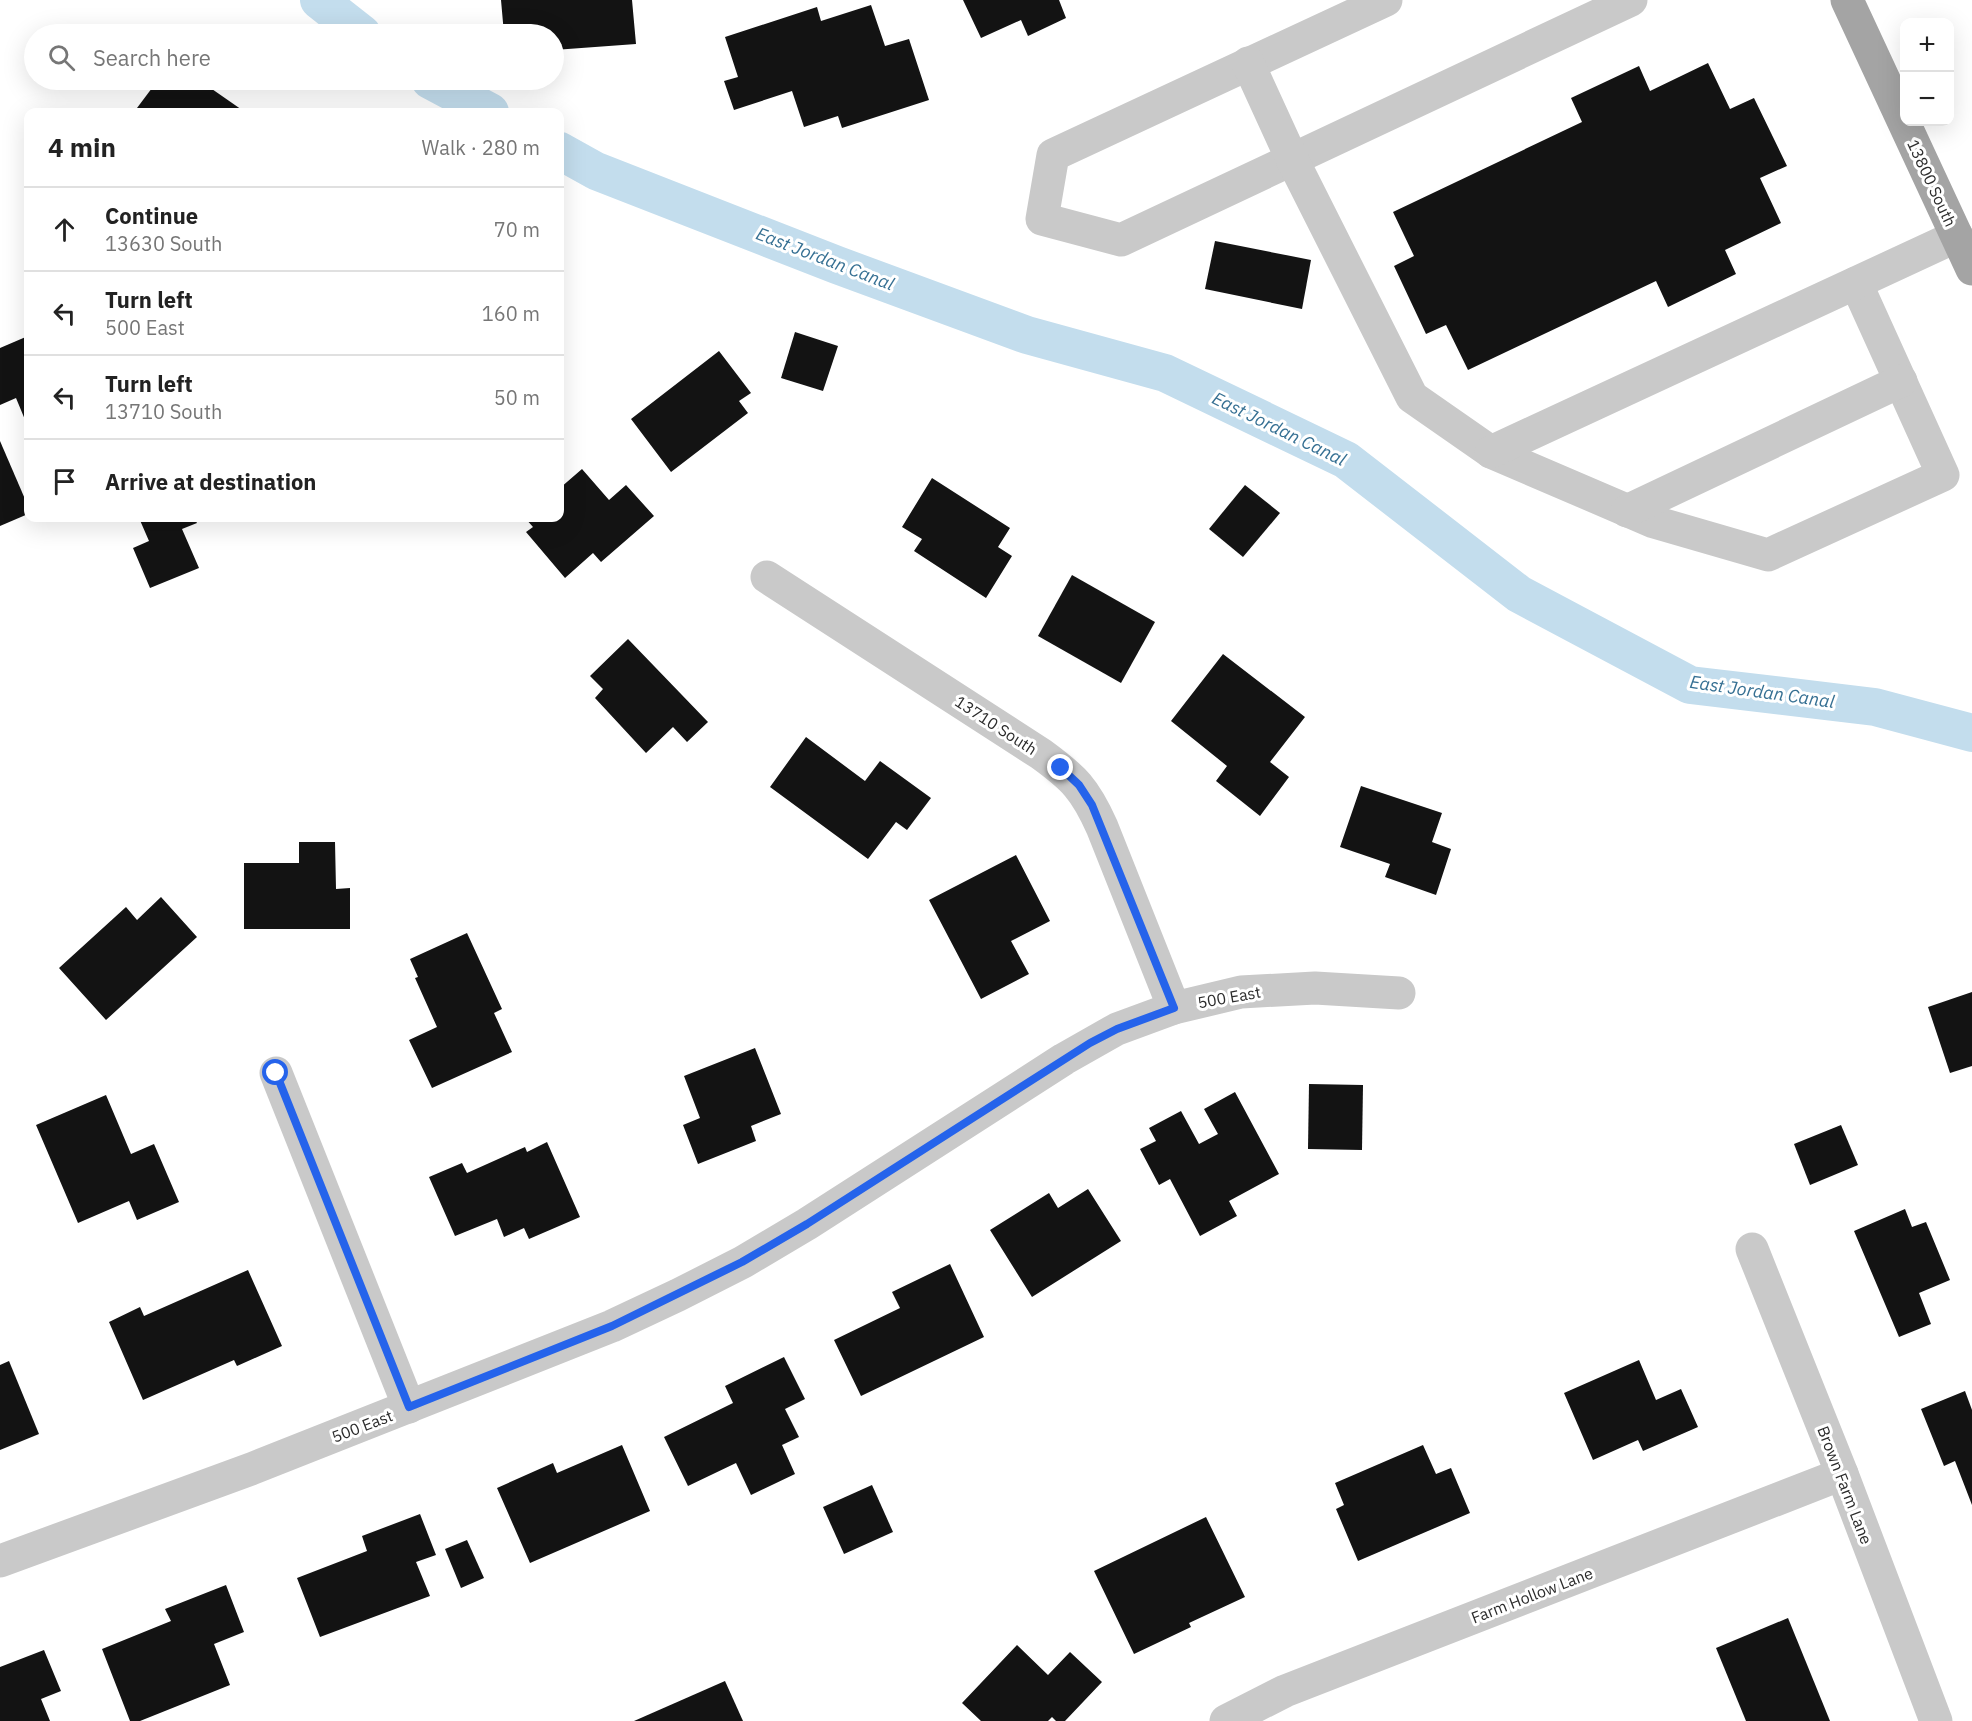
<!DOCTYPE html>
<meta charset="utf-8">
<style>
:root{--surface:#fff;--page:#f6f6f6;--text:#222;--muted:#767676;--line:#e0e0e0}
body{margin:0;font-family:"IBM Plex Sans",sans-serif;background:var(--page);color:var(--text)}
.controls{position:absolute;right:18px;top:18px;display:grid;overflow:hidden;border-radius:12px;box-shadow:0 6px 24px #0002}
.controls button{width:54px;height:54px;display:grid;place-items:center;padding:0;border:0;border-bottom:2px solid var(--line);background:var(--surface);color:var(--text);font:30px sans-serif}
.stop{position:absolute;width:18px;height:18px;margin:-14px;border:4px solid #2563eb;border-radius:50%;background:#fff}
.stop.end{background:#2563eb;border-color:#fff;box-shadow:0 2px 6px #0008}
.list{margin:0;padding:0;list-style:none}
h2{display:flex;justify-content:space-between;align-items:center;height:78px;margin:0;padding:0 24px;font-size:26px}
h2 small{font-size:20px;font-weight:400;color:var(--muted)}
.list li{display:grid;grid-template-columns:39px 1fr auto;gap:18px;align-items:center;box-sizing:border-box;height:84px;padding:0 24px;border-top:2px solid var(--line)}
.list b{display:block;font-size:22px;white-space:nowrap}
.list p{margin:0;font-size:20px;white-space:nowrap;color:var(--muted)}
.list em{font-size:20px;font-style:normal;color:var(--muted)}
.icon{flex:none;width:33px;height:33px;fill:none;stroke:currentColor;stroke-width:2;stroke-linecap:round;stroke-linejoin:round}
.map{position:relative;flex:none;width:1972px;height:1721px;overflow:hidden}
.search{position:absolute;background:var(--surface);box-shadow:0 6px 24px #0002;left:24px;top:24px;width:540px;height:66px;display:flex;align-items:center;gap:15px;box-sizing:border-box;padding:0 21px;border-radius:33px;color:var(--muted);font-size:22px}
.panel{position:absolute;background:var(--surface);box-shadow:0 6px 24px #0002;left:24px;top:108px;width:540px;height:414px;border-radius:12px}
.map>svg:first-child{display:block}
</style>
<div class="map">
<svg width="1972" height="1721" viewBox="0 0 1972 1721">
<rect width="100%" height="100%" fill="#fff"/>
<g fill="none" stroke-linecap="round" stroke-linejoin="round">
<g stroke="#c3dded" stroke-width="38">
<polyline points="319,0 362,34"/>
<polyline points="430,80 490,112"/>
<polyline points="560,151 596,171 837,265 1027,335 1165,373 1346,460 1519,594 1690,685 1875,707 1972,733"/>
</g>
</g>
<g fill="#131313">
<polygon points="501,0 632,0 636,44 554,50 554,34 504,34"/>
<polygon points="963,0 1059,0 1066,18 1028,36 1021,20 981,38"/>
<polygon points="871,5 885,46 909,39 929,100 842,128 838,116 804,127 792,91 734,110 724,81 738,77 725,37 817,7 821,21"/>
<polygon points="1708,63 1730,109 1754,98 1787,166 1760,178 1781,223 1725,250 1736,274 1668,307 1656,281 1468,370 1446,325 1426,334 1394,266 1414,256 1393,212 1582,122 1571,98 1639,66 1650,91"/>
<polygon points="158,80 199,80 245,112 134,112"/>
<polygon points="1215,241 1311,260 1302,309 1205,289"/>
<polygon points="795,332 838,346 823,391 781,378"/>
<polygon points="28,336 28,427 16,398 0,405 0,348"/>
<polygon points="719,351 751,393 739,401 748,413 671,472 631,419"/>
<polygon points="0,441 28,506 28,514 0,526"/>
<polygon points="582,469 609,500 626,485 654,516 601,562 593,553 565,578 526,532 533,527 525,518 560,518 560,488"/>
<polygon points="932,478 1010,528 998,547 1012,556 986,598 914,551 922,539 902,527"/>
<polygon points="1245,485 1280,513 1243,557 1209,529"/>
<polygon points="139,518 194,518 197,523 182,529 199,568 150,588 133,548 149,541"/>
<polygon points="1072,575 1155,622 1121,683 1038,636"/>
<polygon points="628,639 708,722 687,742 673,727 646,753 595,698 603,689 590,676"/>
<polygon points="1223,654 1305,717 1270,762 1289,777 1260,816 1216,781 1227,766 1171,721"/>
<polygon points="806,737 865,781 880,761 931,798 907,830 896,822 868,859 770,787"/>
<polygon points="1361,786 1442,813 1432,842 1451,849 1436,895 1385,877 1390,864 1340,847"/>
<polygon points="299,842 335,842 336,889 350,888 350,929 244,929 244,863 299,863"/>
<polygon points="1016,855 1050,921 1011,941 1029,974 981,999 929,900"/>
<polygon points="161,897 197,937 106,1020 59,968 126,907 137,920"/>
<polygon points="467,933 502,1009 494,1013 512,1052 432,1088 409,1040 437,1027 415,978 418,977 410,959"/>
<polygon points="1972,992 1972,1066 1950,1073 1928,1007"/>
<polygon points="755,1048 781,1114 751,1126 756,1141 698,1164 683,1125 700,1118 684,1076"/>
<polygon points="1309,1084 1363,1085 1362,1150 1308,1149"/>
<polygon points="1235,1092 1279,1174 1229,1201 1237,1216 1200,1236 1170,1179 1159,1185 1140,1149 1156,1141 1149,1128 1181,1111 1199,1144 1218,1134 1204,1109"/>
<polygon points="106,1095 131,1154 154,1144 179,1202 137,1220 129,1201 78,1223 36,1125"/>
<polygon points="1841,1125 1858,1165 1810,1185 1794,1144"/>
<polygon points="547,1142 580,1217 529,1239 524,1228 504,1237 497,1219 455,1236 429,1177 462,1163 467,1173 525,1147 527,1152"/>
<polygon points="1088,1189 1121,1241 1032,1297 990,1230 1049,1193 1058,1208"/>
<polygon points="1905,1209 1912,1227 1926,1222 1950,1280 1919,1293 1931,1324 1899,1337 1854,1231"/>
<polygon points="950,1264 984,1337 861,1396 834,1340 900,1308 892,1292"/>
<polygon points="248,1270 282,1346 237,1366 234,1360 143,1400 109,1322 140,1307 144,1316"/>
<polygon points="784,1357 805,1399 785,1409 799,1437 782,1445 795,1474 751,1495 736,1463 688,1486 664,1437 733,1403 725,1386"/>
<polygon points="1639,1360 1656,1400 1681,1389 1698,1427 1643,1451 1638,1440 1593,1460 1564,1393"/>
<polygon points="9,1361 39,1434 0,1450 0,1365"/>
<polygon points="1965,1391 1972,1410 1972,1505 1955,1461 1944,1466 1921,1409"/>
<polygon points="622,1445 650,1511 530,1563 497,1488 553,1463 557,1473"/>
<polygon points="1423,1445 1436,1474 1451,1468 1470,1513 1358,1561 1336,1509 1344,1505 1335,1483"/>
<polygon points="872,1485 893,1532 844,1554 823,1507"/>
<polygon points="420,1514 436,1555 416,1562 430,1596 320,1637 297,1578 367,1551 362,1536"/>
<polygon points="1206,1517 1245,1597 1189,1623 1191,1627 1134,1654 1094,1571"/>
<polygon points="467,1540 484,1578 461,1588 445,1549"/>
<polygon points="226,1585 244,1632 214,1644 230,1685 140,1721 130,1721 102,1649 171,1621 165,1609"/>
<polygon points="1788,1618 1830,1721 1746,1721 1716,1648"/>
<polygon points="1017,1645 1048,1675 1070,1652 1102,1682 1065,1721 1056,1721 1052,1717 1048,1721 981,1721 962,1703"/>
<polygon points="44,1650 61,1691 41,1699 50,1721 0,1721 0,1667"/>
<polygon points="725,1681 743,1721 634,1721"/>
</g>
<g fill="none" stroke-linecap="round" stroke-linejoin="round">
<g stroke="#c9c9c9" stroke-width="33">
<polyline points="1386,0 1053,155 1042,219 1121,240 1631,0"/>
<polyline points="1248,63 1292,159 1412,397 1491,452 1654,522 1768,555 1943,475 1856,283"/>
<polyline points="1491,452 1957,236"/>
<polyline points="1627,511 1901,381"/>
<path d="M767 577 1041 754C1074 778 1085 789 1102 827L1174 1008"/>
<polyline points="276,1073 409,1407"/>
<polyline points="1752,1249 1842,1474 1936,1721"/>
<polyline points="0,1561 251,1469 612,1326 678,1295 743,1262 807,1224 1064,1059 1117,1029 1174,1008 1241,992 1315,988 1399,993"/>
<polyline points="1226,1721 1285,1691 1842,1474"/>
</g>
<polyline stroke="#a4a4a4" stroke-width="33" points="1847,0 1972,269"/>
</g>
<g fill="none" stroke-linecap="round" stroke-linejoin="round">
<polyline stroke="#2563eb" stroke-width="8" points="276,1073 409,1407 612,1326 742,1262 807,1224 1090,1043 1117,1029 1174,1008 1092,805 1079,785 1061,768"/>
</g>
<g text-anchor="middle" stroke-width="6" stroke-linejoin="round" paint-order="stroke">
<g font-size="16" fill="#2c2c2c" stroke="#fff">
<text transform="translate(1932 183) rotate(65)" y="6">13800 South</text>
<text transform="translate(996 725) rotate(33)" y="6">13710 South</text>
<text transform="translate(1229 997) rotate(-10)" y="6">500 East</text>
<text transform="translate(362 1426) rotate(-21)" y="6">500 East</text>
<text transform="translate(1845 1485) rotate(69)" y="6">Brown Farm Lane</text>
<text transform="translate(1532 1595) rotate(-21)" y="6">Farm Hollow Lane</text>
</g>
<g font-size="18" font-style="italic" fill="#367093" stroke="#fff">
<text transform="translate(825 259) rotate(21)" y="6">East Jordan Canal</text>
<text transform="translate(1279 429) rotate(26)" y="6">East Jordan Canal</text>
<text transform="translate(1762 692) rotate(8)" y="6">East Jordan Canal</text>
</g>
</g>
</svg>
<div class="controls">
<button>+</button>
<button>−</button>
</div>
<div class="stop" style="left:276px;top:1073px"></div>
<div class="stop end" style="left:1061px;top:768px"></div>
<div class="search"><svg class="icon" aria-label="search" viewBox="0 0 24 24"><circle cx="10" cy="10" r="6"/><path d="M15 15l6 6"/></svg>Search here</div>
<section class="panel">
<h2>4 min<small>Walk · 280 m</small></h2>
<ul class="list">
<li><svg class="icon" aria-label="ahead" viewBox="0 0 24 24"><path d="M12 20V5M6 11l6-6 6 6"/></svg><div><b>Continue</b><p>13630 South</p></div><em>70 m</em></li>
<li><svg class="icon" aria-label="left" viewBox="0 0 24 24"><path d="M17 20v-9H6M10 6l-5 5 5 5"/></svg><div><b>Turn left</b><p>500 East</p></div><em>160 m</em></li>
<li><svg class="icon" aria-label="left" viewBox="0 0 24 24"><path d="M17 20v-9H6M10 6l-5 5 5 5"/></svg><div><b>Turn left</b><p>13710 South</p></div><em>50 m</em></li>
<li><svg class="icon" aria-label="arrive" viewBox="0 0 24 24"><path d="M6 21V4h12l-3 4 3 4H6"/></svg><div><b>Arrive at destination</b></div></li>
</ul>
</section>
</div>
